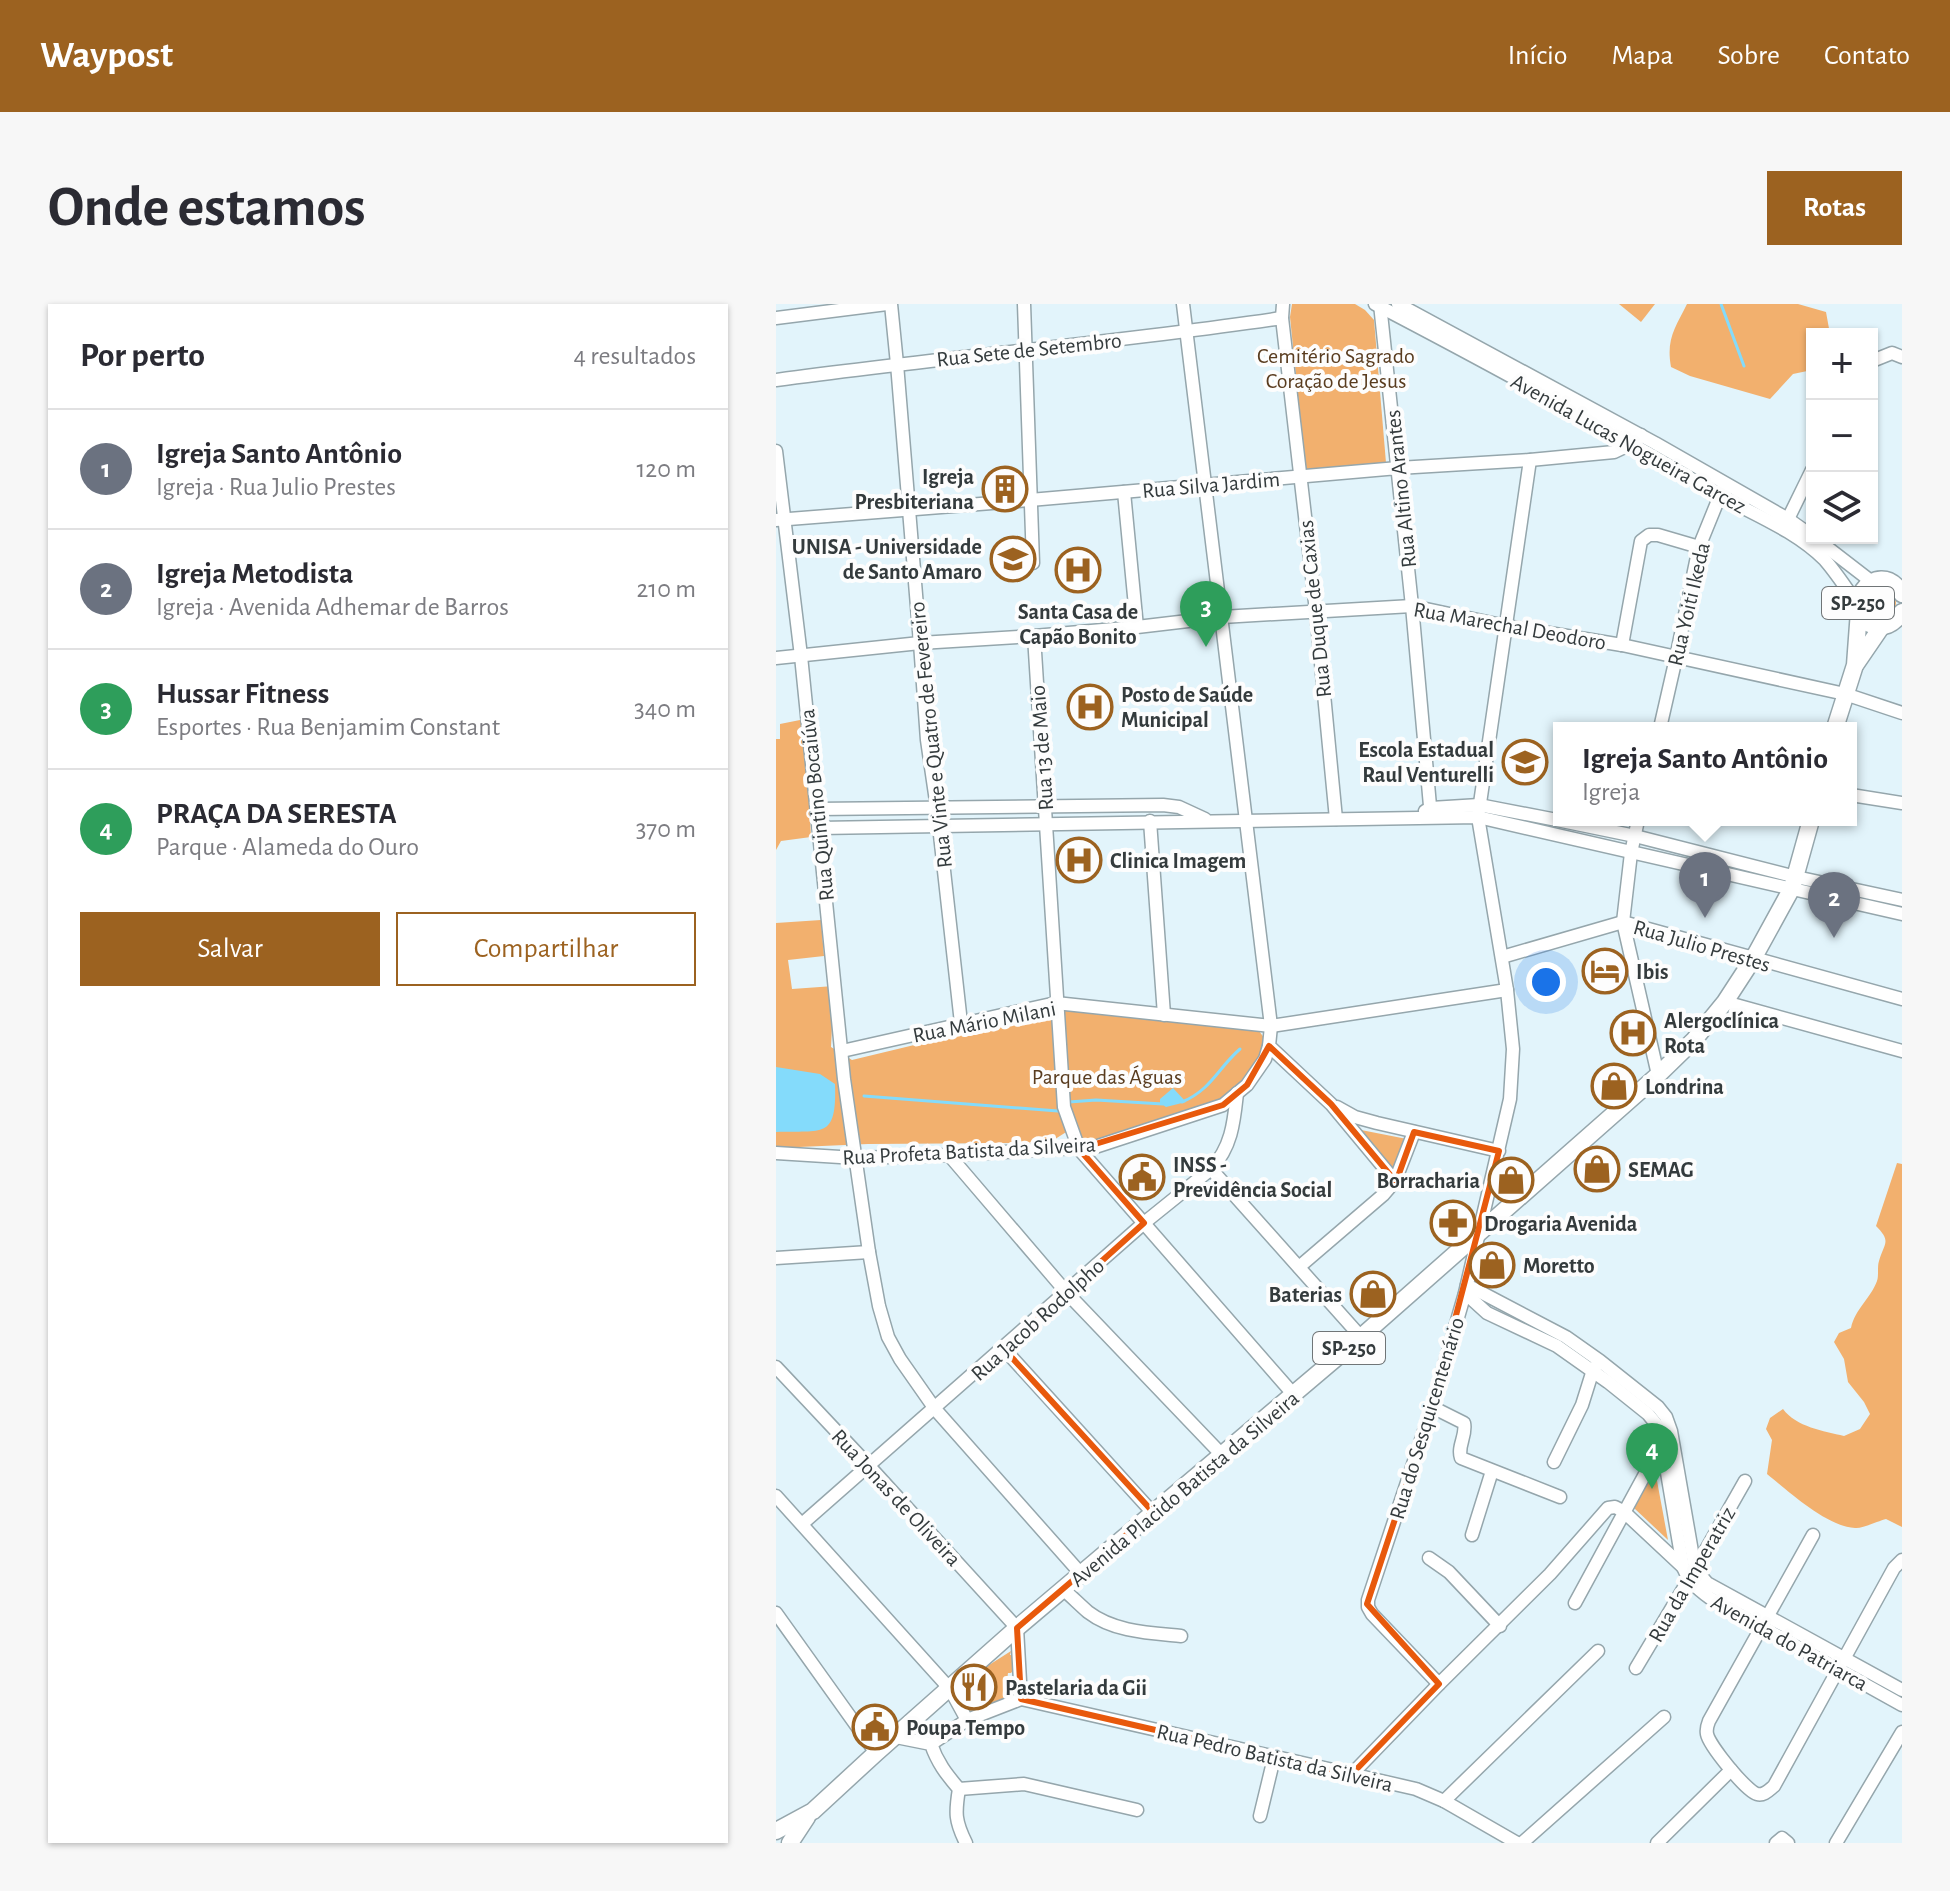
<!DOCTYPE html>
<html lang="pt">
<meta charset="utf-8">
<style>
:root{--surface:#fff;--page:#f7f7f7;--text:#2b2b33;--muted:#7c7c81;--line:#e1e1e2;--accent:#9c6220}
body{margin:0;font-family:"Alegreya Sans",sans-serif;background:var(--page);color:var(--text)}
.controls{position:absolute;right:24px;top:24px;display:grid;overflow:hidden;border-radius:0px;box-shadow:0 2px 6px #0004}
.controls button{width:72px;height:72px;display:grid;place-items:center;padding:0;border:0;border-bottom:2px solid var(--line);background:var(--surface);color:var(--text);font:40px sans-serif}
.you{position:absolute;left:770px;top:678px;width:28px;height:28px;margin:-20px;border:6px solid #fff;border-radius:50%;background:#1a73e8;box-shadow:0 0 0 12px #1a73e833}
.badge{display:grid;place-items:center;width:52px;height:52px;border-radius:50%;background:var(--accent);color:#fff;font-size:26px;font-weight:700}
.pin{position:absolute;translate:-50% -66px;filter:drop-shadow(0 2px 4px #0008)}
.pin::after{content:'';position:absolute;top:42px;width:28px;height:24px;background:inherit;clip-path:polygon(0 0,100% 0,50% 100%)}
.popup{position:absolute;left:777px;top:418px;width:304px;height:104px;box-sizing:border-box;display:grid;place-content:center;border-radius:0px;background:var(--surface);filter:drop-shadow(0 2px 6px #0005);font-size:26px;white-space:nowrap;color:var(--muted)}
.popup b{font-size:30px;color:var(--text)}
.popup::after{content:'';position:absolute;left:50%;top:100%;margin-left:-16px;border:16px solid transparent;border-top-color:var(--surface)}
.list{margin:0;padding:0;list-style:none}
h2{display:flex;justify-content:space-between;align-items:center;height:104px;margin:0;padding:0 32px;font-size:34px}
h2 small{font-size:26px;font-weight:400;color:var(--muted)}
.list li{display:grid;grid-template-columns:52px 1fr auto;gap:24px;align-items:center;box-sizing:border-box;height:120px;padding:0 32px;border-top:2px solid var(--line)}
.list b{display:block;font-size:30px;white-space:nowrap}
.list p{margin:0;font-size:26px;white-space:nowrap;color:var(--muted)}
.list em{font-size:26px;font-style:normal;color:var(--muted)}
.actions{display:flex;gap:16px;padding:24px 32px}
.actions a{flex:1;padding:18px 0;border:2px solid var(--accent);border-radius:0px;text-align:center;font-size:28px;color:var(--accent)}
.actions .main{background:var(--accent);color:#fff}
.icon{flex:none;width:44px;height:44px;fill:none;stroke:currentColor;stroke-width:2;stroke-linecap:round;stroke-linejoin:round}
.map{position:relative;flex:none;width:1126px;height:1539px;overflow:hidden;border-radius:0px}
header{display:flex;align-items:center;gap:48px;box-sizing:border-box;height:112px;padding:0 40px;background:var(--accent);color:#fff}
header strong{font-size:38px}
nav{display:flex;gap:44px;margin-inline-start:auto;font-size:28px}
.intro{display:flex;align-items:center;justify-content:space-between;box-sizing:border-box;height:192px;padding:0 48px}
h1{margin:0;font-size:56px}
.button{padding:20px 36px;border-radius:0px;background:var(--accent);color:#fff;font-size:28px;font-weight:700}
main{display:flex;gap:48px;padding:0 48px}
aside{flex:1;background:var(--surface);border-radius:0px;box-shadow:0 2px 6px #0004}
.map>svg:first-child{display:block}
</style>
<header>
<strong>Waypost</strong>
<nav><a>Início</a><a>Mapa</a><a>Sobre</a><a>Contato</a></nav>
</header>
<div class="intro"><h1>Onde estamos</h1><a class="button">Rotas</a></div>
<main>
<aside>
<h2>Por perto<small>4 resultados</small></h2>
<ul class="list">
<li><span class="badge" style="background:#6b7280">1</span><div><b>Igreja Santo Antônio</b><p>Igreja · Rua Julio Prestes</p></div><em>120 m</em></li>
<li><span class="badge" style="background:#6b7280">2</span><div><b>Igreja Metodista</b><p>Igreja · Avenida Adhemar de Barros</p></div><em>210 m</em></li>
<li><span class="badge" style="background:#2e9e5b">3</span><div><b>Hussar Fitness</b><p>Esportes · Rua Benjamim Constant</p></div><em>340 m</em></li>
<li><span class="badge" style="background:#2e9e5b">4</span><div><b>PRAÇA DA SERESTA</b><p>Parque · Alameda do Ouro</p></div><em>370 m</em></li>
</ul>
<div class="actions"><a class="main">Salvar</a><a>Compartilhar</a></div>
</aside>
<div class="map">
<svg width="1126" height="1539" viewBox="0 0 1126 1539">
<rect width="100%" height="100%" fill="#e2f4fb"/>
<g fill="#f2b06e">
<polygon points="516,0 579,0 589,6 598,16 610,159 530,170 514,13"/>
<polygon points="843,0 879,0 865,18"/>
<path d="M911 0H1022L1050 8 1054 30H1036V66L1017 70 994 95 914 72 895 63C890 35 899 24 911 0Z"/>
<circle cx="1105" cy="299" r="15"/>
<polygon points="29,415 35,533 5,537 0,546 0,435 4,435 4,420"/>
<polygon points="45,616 48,652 12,656 16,685 58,682 55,743 76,756 292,704 477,726 483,727 489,735 482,758 447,801 317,842 295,825 276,837 248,839 92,840 0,844 0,619"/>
<polygon points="585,826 631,835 619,870"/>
<path d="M1121 859 1126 860V1223L1110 1215C1102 1217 1086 1225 1079 1224 1051 1223 1012 1187 991 1170L996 1136 990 1125 994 1114 1007 1105C1020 1123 1048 1127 1068 1132L1084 1125 1094 1110 1088 1098 1072 1078 1068 1055 1058 1038 1063 1029 1075 1024C1079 1005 1095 994 1101 977 1103 971 1101 963 1103 957 1108 939 1116 938 1100 922Z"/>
<polygon points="879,1166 892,1236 858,1204"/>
<polygon points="235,1347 234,1351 239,1351 240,1363 235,1369 232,1369 230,1383 239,1385 238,1395 190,1410 193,1398 193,1389 183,1388 191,1375"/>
</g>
<g fill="#84dbfb">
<path d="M0 763 44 770 59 780C61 836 47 826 0 828Z"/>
<polygon points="397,784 410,798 390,803 384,799 384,795"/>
</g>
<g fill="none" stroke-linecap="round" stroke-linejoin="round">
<g stroke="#84dbfb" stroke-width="3">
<polyline points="945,0 968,62"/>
<polyline points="88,792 282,807"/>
<polyline points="293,798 320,796 387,800"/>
<path d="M406 798C435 786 442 764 464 745"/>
</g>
<g stroke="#95a6ac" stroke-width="15">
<g id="minor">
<polyline points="115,0 121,60 144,339 151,436 161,504 185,719"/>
<polyline points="248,0 257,259"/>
<polyline points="407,0 495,722 493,742 555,800 619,877"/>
<polyline points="507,0 506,14 540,307 560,515"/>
<path d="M599 0C710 58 822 118 929 183 968 207 1016 223 1049 256 1061 270 1071 285 1081 300"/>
<polyline points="604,0 636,302 655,513"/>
<polyline points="622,0 879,139 1012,215 1036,232"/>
<polyline points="0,14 111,0"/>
<polyline points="1096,57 1116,49 1126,53"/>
<path d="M0 76C169 53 338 39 506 14"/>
<polyline points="0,147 25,352 68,775 93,948 103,1002 112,1033 124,1055 159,1105 306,1271"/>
<polyline points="348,188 361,323"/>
<polyline points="1012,215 1036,166"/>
<polyline points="0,216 254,196 622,164 754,156 838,148 857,139 865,131"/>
<polyline points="1039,234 1096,278"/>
<polyline points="258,332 288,803 303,845 518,1091"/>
<polyline points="846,341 865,237 873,231 882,231 923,243"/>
<polyline points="0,354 144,339 258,332 361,323 446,313 636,302 730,322 846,341 1069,390 1126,409"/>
<polyline points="884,424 900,354 923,243 947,184"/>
<polyline points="1075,491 1126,499"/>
<polyline points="41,505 387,501 403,503 429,515"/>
<polyline points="649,507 655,504 703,501 786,517 859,532 1020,573 1126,596"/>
<polyline points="862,516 855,549 847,618 882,771"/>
<polyline points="374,517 388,711"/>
<polyline points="43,524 702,513 1126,610"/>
<polyline points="726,653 847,618 1126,695"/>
<polyline points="949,698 1126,747"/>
<polyline points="66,747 280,699 495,722 731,686"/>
<polyline points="561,803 579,813 601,819 723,847"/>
<polyline points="0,849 80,854 173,851 319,843 447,801 471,781 489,755 493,742"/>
<polyline points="173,851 291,989 446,1151"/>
<polyline points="435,865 585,1033"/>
<polyline points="0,954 93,948"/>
<polyline points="523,963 607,891 619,877 638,828"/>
<polyline points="691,981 790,1033 824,1057 882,1103 890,1113 895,1127 918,1259 919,1265 931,1279 1126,1386"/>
<path d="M689 989 711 1009 781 1042 832 1078 872 1110 881 1121 886 1139 907 1263C913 1278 922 1285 934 1294L1126 1401"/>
<polyline points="228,1045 377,1209"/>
<polyline points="0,1063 93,1162 241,1324 245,1395"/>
<path d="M656 1103 688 1119C691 1131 681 1142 685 1154L784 1193"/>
<polyline points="778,1158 806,1101 817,1066 820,1062"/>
<polyline points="0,1192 174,1385 191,1416"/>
<path d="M26 1220 368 919 435 865C456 843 458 817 461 789"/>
<polyline points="696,1231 716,1167"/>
<path d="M1037 1231 933 1417C931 1422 930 1425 931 1430 933 1441 970 1487 981 1490 988 1492 993 1486 998 1482L1118 1264 1126 1256"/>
<polyline points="653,1254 673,1268 724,1322"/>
<path d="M288 1286C296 1293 304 1301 312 1308 338 1328 374 1329 405 1332"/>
<polyline points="799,1299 887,1137"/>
<polyline points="0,1309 100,1449"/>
<polyline points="860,1364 919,1265 969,1177"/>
<polyline points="663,1380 596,1310 592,1303 592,1296 656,1103 689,989 734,795 737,745 731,686 702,513 754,156"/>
<polyline points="245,1395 640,1485 668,1497 741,1539"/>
<path d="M120 1433 155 1440C161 1458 170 1470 183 1485 179 1509 179 1517 190 1539"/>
<polyline points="155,1440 191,1416 245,1395"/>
<polyline points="575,1471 663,1380 774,1270 832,1204 839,1203 847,1207 907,1263"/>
<polyline points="183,1485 248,1480 361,1506"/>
<polyline points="668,1497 822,1347"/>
<polyline points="484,1512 498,1454"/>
<polyline points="746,1539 888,1413"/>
<polyline points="881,1539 955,1466"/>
<polyline points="1000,1539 1006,1534 1012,1539"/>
<polyline points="1060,1539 1126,1428"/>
</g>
</g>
<g stroke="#95a6ac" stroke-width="19">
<g id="major">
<path d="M1126 290C1101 247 1056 312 1100 322 1112 324 1120 317 1126 308"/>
<polyline points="1080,360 1106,322"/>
<polyline points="1059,424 1079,361 1083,307"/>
<polyline points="0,1527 37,1507 100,1449 241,1324 585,1033 882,771 918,736 949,698 977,655 1016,584 1035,516"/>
<polyline points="14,1539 31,1513"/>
</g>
</g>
<use href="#minor" stroke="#fff" stroke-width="12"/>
<use href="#major" stroke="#fff" stroke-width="16"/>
</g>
<path fill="none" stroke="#e8590c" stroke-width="6" stroke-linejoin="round" d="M493 742 555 800 620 878 638 828 723 847 656 1103 591 1300 663 1380 575 1471 245 1395 241 1324 377 1208 228 1045 368 919 303 845 447 801 471 781Z"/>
<defs>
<g id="building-ring" transform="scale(2.3)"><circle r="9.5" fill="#fdfdfd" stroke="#9c6220" stroke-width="1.5"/><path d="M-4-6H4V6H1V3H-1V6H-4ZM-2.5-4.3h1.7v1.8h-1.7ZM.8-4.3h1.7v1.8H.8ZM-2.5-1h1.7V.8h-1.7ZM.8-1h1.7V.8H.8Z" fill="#9c6220"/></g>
<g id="university-ring" transform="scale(2.3)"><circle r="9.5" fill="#fdfdfd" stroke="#9c6220" stroke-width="1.5"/><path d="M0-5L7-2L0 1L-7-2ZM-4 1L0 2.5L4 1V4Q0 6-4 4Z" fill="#9c6220"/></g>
<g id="hospital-ring" transform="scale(2.3)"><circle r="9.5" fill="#fdfdfd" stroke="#9c6220" stroke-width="1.5"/><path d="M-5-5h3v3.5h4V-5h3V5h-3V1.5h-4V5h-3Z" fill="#9c6220"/></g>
<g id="school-ring" transform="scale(2.3)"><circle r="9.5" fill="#fdfdfd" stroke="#9c6220" stroke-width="1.5"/><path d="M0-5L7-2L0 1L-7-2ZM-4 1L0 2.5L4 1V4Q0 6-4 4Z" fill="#9c6220"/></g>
<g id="hotel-ring" transform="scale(2.3)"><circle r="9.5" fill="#fdfdfd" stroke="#9c6220" stroke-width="1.5"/><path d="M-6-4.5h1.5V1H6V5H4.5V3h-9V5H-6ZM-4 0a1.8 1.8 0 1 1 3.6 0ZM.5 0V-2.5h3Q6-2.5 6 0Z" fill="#9c6220"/></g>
<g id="shop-ring" transform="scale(2.3)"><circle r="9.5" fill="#fdfdfd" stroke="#9c6220" stroke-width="1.5"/><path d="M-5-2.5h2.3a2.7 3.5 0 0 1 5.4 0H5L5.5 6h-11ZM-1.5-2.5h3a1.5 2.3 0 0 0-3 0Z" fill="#9c6220"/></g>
<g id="civic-ring" transform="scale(2.3)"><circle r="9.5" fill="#fdfdfd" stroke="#9c6220" stroke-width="1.5"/><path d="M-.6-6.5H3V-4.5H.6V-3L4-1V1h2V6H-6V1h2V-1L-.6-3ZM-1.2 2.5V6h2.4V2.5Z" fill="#9c6220"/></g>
<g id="pharmacy-ring" transform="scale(2.3)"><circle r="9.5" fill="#fdfdfd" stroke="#9c6220" stroke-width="1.5"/><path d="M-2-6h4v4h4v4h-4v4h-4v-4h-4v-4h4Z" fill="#9c6220"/></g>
<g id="restaurant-ring" transform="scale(2.3)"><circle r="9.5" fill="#fdfdfd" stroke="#9c6220" stroke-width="1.5"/><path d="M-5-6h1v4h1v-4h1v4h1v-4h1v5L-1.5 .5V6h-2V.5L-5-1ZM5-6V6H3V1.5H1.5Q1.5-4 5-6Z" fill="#9c6220"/></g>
</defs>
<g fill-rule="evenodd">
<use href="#building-ring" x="229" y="185"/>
<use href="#university-ring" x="237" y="255"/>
<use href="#hospital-ring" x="302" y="266"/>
<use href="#hospital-ring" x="314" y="403"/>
<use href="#school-ring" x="749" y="458"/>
<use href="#hospital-ring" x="303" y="556"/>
<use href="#hotel-ring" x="829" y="667"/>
<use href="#hospital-ring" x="857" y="729"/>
<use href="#shop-ring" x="838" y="782"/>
<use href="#shop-ring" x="821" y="865"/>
<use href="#civic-ring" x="366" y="873"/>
<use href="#shop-ring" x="735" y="876"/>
<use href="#pharmacy-ring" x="677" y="919"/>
<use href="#shop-ring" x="716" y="961"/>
<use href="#shop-ring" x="597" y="990"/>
<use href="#restaurant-ring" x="198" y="1383"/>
<use href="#civic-ring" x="99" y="1423"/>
</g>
<g text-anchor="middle" stroke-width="8" stroke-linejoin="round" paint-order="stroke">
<g fill="#fdfdfd" stroke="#707577" stroke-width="2">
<rect x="1046" y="283" width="72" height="32" rx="6"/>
<rect x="537" y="1028" width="72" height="32" rx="6"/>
</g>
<g font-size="20" font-weight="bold" fill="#343b3d">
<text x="1082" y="306">SP-250</text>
<text x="573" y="1051">SP-250</text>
</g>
<g font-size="22" fill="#343b3d" stroke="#fdfdfd">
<text transform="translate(253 45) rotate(-6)" y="8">Rua Sete de Setembro</text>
<text transform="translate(853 139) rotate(29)" y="8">Avenida Lucas Nogueira Garcez</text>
<text transform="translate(435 180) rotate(-5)" y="8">Rua Silva Jardim</text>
<text transform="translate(624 185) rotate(-96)" y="8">Rua Altino Arantes</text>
<text transform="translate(912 300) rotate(-77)" y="8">Rua Yoiti Ikeda</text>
<text transform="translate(538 305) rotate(-96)" y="8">Rua Duque de Caxias</text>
<text transform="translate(734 321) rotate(10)" y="8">Rua Marechal Deodoro</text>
<text transform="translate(154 431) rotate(-96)" y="8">Rua Vinte e Quatro de Fevereiro</text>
<text transform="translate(265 444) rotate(-94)" y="8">Rua 13 de Maio</text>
<text transform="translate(40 501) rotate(-96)" y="8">Rua Quintino Bocaiúva</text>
<text transform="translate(926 641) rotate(16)" y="8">Rua Julio Prestes</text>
<text transform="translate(208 717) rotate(-11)" y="8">Rua Mário Milani</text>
<text transform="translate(193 846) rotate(-3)" y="8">Rua Profeta Batista da Silveira</text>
<text transform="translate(261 1015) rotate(-42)" y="8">Rua Jacob Rodolpho</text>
<text transform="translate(650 1114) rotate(-73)" y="8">Rua do Sesquicentenário</text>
<text transform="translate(408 1184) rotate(-40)" y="8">Avenida Placido Batista da Silveira</text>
<text transform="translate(121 1193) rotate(47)" y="8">Rua Jonas de Oliveira</text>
<text transform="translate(915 1270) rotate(-60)" y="8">Rua da Imperatriz</text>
<text transform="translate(1014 1338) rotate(29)" y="8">Avenida do Patriarca</text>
<text transform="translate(499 1453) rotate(13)" y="8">Rua Pedro Batista da Silveira</text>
</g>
<g font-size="22" fill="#593c1f" stroke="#fdfdfd">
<text x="560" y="59">Cemitério Sagrado<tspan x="560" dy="25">Coração de Jesus</tspan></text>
<text x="331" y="780">Parque das Águas</text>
</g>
<g font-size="22" font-weight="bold" fill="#343b3d" stroke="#fdfdfd" text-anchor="start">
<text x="198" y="180" text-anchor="end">Igreja<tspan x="198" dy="25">Presbiteriana</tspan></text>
<text x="206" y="250" text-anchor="end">UNISA - Universidade<tspan x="206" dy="25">de Santo Amaro</tspan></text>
<text x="302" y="315" text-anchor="middle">Santa Casa de<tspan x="302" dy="25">Capão Bonito</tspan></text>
<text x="345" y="398">Posto de Saúde<tspan x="345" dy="25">Municipal</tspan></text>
<text x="718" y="453" text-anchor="end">Escola Estadual<tspan x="718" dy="25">Raul Venturelli</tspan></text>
<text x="334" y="564">Clinica Imagem</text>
<text x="860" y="675">Ibis</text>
<text x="888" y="724">Alergoclínica<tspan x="888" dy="25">Rota</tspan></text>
<text x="869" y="790">Londrina</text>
<text x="397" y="868">INSS -<tspan x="397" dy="25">Previdência Social</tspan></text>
<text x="852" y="873">SEMAG</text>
<text x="704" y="884" text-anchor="end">Borracharia</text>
<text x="708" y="927">Drogaria Avenida</text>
<text x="747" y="969">Moretto</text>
<text x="566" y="998" text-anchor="end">Baterias</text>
<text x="229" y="1391">Pastelaria da Gii</text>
<text x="130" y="1431">Poupa Tempo</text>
</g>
</g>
</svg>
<div class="controls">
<button>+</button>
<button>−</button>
<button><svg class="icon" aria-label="layers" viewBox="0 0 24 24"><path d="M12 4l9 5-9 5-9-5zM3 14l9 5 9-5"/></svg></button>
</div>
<div class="you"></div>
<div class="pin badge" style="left:929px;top:614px;background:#6b7280">1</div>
<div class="popup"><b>Igreja Santo Antônio</b>Igreja</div>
<div class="pin badge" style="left:1058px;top:634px;background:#6b7280">2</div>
<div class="pin badge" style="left:430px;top:343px;background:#2e9e5b">3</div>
<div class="pin badge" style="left:876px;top:1185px;background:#2e9e5b">4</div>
</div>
</main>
